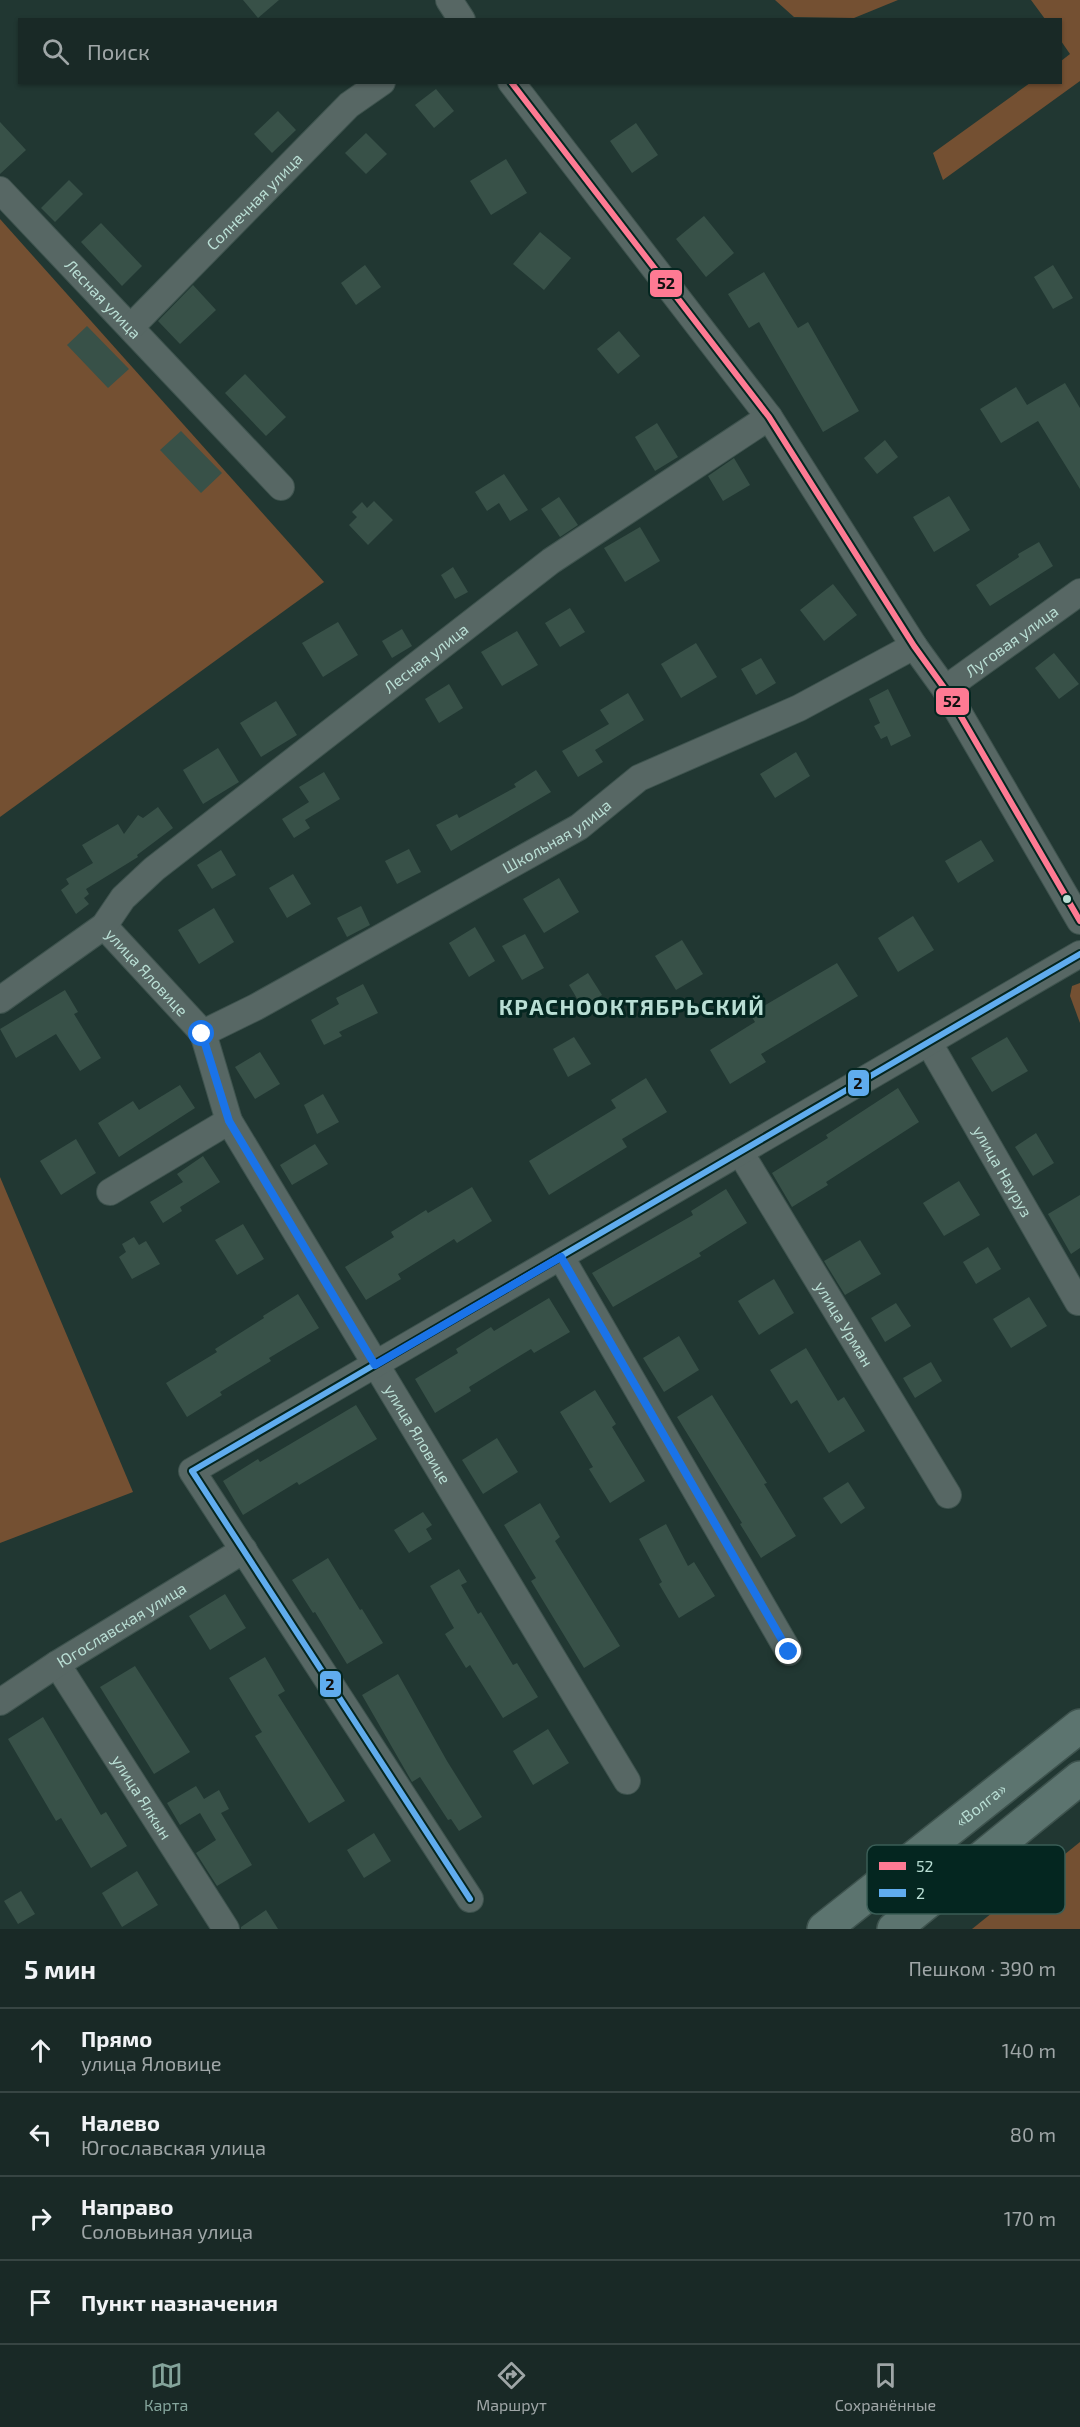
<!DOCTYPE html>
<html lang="ru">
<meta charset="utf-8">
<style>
:root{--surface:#192926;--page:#263532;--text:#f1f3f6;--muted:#9fa6a7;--line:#374543;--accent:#84a49b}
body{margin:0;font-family:"Exo 2",sans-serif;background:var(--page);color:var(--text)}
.stop{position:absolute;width:18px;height:18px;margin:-14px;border:4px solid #1a73e8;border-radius:50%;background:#fff}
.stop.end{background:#1a73e8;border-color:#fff;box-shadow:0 2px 6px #0008}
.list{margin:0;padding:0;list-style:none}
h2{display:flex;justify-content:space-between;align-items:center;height:78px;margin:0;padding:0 24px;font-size:26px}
h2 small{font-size:20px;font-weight:400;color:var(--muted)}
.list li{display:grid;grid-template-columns:39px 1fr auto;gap:18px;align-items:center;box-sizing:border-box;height:84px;padding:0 24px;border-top:2px solid var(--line)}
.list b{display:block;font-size:22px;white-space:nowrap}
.list p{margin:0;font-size:20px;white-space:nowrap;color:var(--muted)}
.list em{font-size:20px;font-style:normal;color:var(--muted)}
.icon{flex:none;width:33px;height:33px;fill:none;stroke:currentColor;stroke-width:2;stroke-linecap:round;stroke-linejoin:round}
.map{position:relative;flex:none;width:1080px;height:1929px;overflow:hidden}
.search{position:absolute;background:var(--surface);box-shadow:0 2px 4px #0004;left:18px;right:18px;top:18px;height:66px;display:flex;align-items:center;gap:15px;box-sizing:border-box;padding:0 21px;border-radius:0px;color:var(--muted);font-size:22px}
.sheet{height:414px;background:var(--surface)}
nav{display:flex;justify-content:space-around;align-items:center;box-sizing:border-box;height:84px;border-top:2px solid var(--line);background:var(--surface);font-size:16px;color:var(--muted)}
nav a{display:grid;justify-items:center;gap:3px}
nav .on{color:var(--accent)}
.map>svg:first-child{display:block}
</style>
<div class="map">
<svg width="1080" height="1929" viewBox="0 0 1080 1929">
<rect width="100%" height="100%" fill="#213732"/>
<g fill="#745032">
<polygon points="775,0 898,0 854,18 794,17"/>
<polygon points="1031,0 1080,0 1080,81 943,180 933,153 1030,83 1060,82 1061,61 1070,54 1061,41 1060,20 1045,19"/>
<polygon points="0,219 324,582 0,817"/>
<polygon points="1080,983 1080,1023 1070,996 1072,986"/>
<polygon points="0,1177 133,1492 0,1543"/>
<polygon points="1080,1842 1080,1929 972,1929"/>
</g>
<g fill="#385148">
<polygon points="243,0 279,0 258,18"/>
<polygon points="436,89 454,111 434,128 415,105"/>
<polygon points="278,111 296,130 272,153 254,134"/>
<polygon points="0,122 26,150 0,174"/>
<polygon points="636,123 658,155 632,173 610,141"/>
<polygon points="366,133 387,154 366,174 345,153"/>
<polygon points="506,159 527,193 491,215 470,181"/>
<polygon points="69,180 83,194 55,222 41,208"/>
<polygon points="704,216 734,253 706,277 676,239"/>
<polygon points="101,223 142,266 122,286 81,242"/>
<polygon points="540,232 571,258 544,290 513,264"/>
<polygon points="365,265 381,287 356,305 341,283"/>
<polygon points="1053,265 1073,298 1053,309 1034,277"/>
<polygon points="764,272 798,328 808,322 859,411 823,432 759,322 749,328 728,294"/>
<polygon points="193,285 216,310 180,344 158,321"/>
<polygon points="87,326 129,369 108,388 67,345"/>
<polygon points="619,331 640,356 618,374 597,349"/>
<polygon points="245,374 286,417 266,436 225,393"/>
<polygon points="1065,383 1080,408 1080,489 1038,421 1001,443 980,409 1016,387 1027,405"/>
<polygon points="657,423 678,457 655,471 635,437"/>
<polygon points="181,431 222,473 201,493 160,450"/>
<polygon points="885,440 898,457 877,474 864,458"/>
<polygon points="734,458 750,485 723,501 708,476"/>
<polygon points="504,474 528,510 510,521 499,503 487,511 475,492"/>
<polygon points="949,496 970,530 934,552 913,517"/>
<polygon points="559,497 578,525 560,537 541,509"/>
<polygon points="374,501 393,520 368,545 349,525 357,517 352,512 362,502 367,508"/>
<polygon points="640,527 660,561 625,582 604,548"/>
<polygon points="1039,542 1053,566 990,606 976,585 1019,557 1018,554"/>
<polygon points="453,567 468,592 455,599 441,575"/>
<polygon points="833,584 857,615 824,641 800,610"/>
<polygon points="570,608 585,632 560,647 545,623"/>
<polygon points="338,622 358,655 323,677 302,643"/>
<polygon points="402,629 412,646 392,658 382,641"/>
<polygon points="517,631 538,665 502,686 481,652"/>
<polygon points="696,643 717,677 681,698 661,664"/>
<polygon points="1054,653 1079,684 1059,699 1035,668"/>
<polygon points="761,658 776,683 756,695 741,669"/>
<polygon points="449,684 463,708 439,723 425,699"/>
<polygon points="888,689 911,736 891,746 887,736 881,739 874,726 880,723 869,699"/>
<polygon points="628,693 644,720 595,750 603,762 578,777 562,751 609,724 600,710"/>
<polygon points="276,701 297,735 261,757 240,723"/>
<polygon points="218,748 239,782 203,804 183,770"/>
<polygon points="796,752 810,776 775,798 760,774"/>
<polygon points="536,770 551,792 451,851 436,825 457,814 459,818 516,787 514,784"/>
<polygon points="324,772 340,799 305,820 310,828 294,838 282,819 309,802 299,787"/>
<polygon points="158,807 173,828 137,855 138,857 86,889 89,894 84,898 89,904 76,914 61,890 69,884 66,879 93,863 82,845 118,824 124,834 138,815 143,818"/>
<polygon points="981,840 994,861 958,883 945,861"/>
<polygon points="409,849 421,872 397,884 385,861"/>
<polygon points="221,850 236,875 212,889 197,865"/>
<polygon points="293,874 311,904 287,918 269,888"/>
<polygon points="559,878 579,912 544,933 523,899"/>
<polygon points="361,906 370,925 347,937 337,918"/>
<polygon points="214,908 234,942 199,964 178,930"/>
<polygon points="913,916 934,950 898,972 878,938"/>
<polygon points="475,927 495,961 469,977 449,943"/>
<polygon points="525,934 544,968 522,980 502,946"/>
<polygon points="682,940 703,974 676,990 655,956"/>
<polygon points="837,963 858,996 761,1054 766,1062 730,1084 710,1050 755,1022 750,1014"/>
<polygon points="588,973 602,995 582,1007 569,985"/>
<polygon points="363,984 378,1013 339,1032 342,1036 324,1045 311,1020 339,1004 336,998"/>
<polygon points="65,990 78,1012 74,1014 101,1058 80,1071 56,1034 16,1058 0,1029"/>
<polygon points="574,1037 591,1064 568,1077 553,1049"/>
<polygon points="1007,1037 1028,1071 992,1092 971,1058"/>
<polygon points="260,1052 280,1084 255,1099 235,1067"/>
<polygon points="646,1078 667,1112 622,1139 627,1147 549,1195 529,1161 616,1108 611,1100"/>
<polygon points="180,1085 195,1108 119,1157 98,1123 133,1101 139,1110"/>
<polygon points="898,1088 919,1122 826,1182 828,1185 792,1207 772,1173 828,1138 826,1135"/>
<polygon points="323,1094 339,1122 317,1134 304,1105"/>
<polygon points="1036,1133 1054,1163 1033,1176 1015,1147"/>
<polygon points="76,1139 96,1173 61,1195 40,1161"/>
<polygon points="315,1144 328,1164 292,1185 280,1165"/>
<polygon points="203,1156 220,1182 180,1207 182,1211 163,1223 150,1202 183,1182 177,1174"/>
<polygon points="959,1181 980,1215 944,1236 923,1203"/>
<polygon points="472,1187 492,1221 457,1243 454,1239 398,1274 401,1279 366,1300 345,1267 394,1237 391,1232 426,1210 428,1213"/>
<polygon points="726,1189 747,1223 699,1253 701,1256 613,1307 592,1273 693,1215 691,1211"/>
<polygon points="1080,1195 1080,1248 1071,1254 1048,1214"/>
<polygon points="243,1224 264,1259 237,1275 215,1240"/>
<polygon points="134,1237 139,1245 146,1241 160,1264 132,1279 119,1257 126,1252 122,1244"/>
<polygon points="860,1240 881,1274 845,1295 824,1261"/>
<polygon points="988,1247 1001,1269 976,1284 963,1262"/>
<polygon points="774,1279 794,1313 759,1335 738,1301"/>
<polygon points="298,1294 319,1328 269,1358 271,1361 220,1392 222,1395 187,1417 166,1383 217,1352 215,1349 264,1318 263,1316"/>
<polygon points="1029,1297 1047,1326 1011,1348 993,1319"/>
<polygon points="549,1298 570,1332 534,1353 531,1349 469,1387 471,1391 435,1413 415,1379 458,1353 456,1349 491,1327 494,1331"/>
<polygon points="896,1303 911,1326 885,1342 871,1318"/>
<polygon points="679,1336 699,1370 664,1392 643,1358"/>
<polygon points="806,1348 838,1401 844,1397 865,1431 829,1453 797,1400 791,1404 770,1370"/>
<polygon points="931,1362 942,1381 915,1398 903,1378"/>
<polygon points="595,1390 616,1424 612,1427 645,1481 610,1503 589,1469 593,1467 560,1412"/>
<polygon points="712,1395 767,1483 764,1484 796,1536 761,1558 740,1524 742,1523 677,1417"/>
<polygon points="356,1405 377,1439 299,1485 297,1482 243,1515 223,1481 258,1459 260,1462"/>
<polygon points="497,1438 518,1472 483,1494 462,1460"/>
<polygon points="848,1482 865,1508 841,1524 823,1498"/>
<polygon points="540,1503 560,1537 555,1541 620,1646 584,1668 531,1581 536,1578 504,1525"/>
<polygon points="423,1512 432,1525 426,1529 432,1539 409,1553 394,1530"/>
<polygon points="666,1524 688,1566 694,1562 715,1596 679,1618 659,1584 662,1582 639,1539"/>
<polygon points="328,1558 360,1610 362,1609 383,1643 347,1664 315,1612 313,1613 292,1580"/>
<polygon points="459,1569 467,1582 461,1585 478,1614 481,1612 513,1665 517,1663 538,1697 503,1718 470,1665 466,1668 445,1634 454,1628 430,1586"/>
<polygon points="225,1594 246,1628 210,1650 189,1616"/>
<polygon points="265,1657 285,1691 278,1695 345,1801 309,1823 255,1736 262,1732 229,1678"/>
<polygon points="135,1666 190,1752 154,1774 100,1687"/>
<polygon points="398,1674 447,1761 482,1817 459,1831 451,1819 448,1820 420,1777 412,1782 362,1695"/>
<polygon points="43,1717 101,1815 106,1812 127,1846 91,1868 61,1818 56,1821 8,1739"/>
<polygon points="548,1729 569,1763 533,1785 513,1751"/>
<polygon points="196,1786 204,1799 219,1790 229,1809 221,1813 252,1865 217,1886 196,1853 216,1840 200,1813 180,1825 167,1803"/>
<polygon points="374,1833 391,1861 364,1878 347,1850"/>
<polygon points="137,1871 158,1905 122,1927 102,1893"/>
<polygon points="21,1891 35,1914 18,1924 4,1901"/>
<polygon points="266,1910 278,1929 241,1929 241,1927"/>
</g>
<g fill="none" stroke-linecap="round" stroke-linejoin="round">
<g stroke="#3e534e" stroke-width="28">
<g id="minor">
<polyline points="449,0 462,20"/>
<polyline points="511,82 769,417 914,646 945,689 1080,921"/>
<path id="s1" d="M0 190 281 487"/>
<path id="s2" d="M131 327 349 105 382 82"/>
<path id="s3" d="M945 689 1080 592"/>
<path id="s4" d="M104 926 203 1033 229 1121 627 1781"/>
<path id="s5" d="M0 1000 104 926 123 898 154 869 551 561 769 417"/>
<path id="s6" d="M203 1033 256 1007 579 827 639 778 799 708 914 646"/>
<path id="s7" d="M929 1043 1078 1302"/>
<path id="s8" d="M740 1152 948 1495"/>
<polyline points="110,1192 229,1121"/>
<polyline points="561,1257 789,1652"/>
<path id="s9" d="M57 1664 226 1929"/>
<path id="s10" d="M0 1702 57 1664 244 1550"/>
<polyline points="470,1899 192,1471 1080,954"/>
</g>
</g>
<g stroke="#3e534e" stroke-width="36">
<g id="highway">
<path id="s11" d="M824 1929 1080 1726"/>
<polyline points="894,1929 1080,1778"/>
</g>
</g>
<use href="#minor" stroke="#576764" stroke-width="26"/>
<use href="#highway" stroke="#5c746f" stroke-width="33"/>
<g stroke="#042620" stroke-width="10">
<polyline id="bus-1" points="511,82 769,417 914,646 945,689 1080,921"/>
</g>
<g stroke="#042620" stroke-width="10">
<polyline id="bus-2" points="470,1899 192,1471 1080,954"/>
</g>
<use href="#bus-1" stroke="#fe7a93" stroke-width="6"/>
<use href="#bus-2" stroke="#60acee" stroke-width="6"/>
</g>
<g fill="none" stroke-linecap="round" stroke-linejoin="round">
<polyline stroke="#1a73e8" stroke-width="8" points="202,1034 229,1121 375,1365 561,1257 789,1652"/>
</g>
<circle fill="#b9ded4" stroke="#042620" stroke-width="2" cx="1067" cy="899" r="5"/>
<g text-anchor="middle" stroke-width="6" stroke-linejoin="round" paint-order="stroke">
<g font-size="16" fill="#b9ded4" stroke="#042620">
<text dy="6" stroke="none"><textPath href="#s2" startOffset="176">Солнечная улица</textPath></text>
<text dy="6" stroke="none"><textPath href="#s1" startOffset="150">Лесная улица</textPath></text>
<text dy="6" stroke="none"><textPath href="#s3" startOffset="82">Луговая улица</textPath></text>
<text dy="6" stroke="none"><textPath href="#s5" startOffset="548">Лесная улица</textPath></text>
<text dy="6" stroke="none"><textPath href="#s6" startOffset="405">Школьная улица</textPath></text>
<text dy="6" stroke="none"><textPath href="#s4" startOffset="63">улица Яловице</textPath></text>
<text dy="6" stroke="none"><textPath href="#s7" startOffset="148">улица Науруз</textPath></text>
<text dy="6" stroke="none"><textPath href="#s8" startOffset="201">улица Урман</textPath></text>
<text dy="6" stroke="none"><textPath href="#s4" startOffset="603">улица Яловице</textPath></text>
<text dy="6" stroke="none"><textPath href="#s10" startOffset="144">Югославская улица</textPath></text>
<text dy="6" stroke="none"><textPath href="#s9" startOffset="158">улица Ялкын</textPath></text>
<text dy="6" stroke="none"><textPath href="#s11" startOffset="200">«Волга»</textPath></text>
</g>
<g font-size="22" font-weight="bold" letter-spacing="1.5" fill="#b9ded4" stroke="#042620">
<text x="632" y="1015">КРАСНООКТЯБРЬСКИЙ</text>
</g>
</g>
<rect x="867" y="1845" width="198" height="69" rx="9" fill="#042620" stroke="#3a5d56" stroke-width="1.5"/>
<rect x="879" y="1862" width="27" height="8" fill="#fe7a93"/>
<rect x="879" y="1889" width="27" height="8" fill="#60acee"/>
<g font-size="16" fill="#b9ded4">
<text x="916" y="1872">52</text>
<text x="916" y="1899">2</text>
</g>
<g stroke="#042620" stroke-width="2">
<rect x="649" y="269" width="34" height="29" rx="6" fill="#fe7a93"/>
<rect x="935" y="687" width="35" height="29" rx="6" fill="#fe7a93"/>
<rect x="847" y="1069" width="23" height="28" rx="6" fill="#60acee"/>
<rect x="319" y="1670" width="23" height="28" rx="6" fill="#60acee"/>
</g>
<g font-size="16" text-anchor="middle" font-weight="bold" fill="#111">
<text x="666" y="289">52</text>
<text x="952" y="707">52</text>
<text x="858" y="1089">2</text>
<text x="330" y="1690">2</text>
</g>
</svg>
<div class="stop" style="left:202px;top:1034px"></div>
<div class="stop end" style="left:789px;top:1652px"></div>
<div class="search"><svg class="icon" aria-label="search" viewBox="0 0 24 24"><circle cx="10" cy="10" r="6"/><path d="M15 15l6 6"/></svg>Поиск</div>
</div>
<section class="sheet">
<h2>5 мин<small>Пешком · 390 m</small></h2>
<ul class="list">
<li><svg class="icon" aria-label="ahead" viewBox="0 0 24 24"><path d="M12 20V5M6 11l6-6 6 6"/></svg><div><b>Прямо</b><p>улица Яловице</p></div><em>140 m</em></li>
<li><svg class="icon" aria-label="left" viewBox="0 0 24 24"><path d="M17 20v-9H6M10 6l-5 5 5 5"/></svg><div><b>Налево</b><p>Югославская улица</p></div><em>80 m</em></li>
<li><svg class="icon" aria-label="right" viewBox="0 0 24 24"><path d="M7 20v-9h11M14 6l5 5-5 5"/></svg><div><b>Направо</b><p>Соловьиная улица</p></div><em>170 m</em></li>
<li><svg class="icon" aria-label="arrive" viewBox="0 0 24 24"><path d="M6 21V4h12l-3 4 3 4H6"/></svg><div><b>Пункт назначения</b></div></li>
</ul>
</section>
<nav>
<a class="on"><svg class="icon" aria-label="map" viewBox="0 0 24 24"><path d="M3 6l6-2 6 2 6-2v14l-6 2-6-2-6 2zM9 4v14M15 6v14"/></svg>Карта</a>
<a><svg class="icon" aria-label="directions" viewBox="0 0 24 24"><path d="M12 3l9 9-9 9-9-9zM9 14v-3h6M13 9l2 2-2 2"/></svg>Маршрут</a>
<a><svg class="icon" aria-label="saved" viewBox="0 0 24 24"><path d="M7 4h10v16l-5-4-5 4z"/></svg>Сохранённые</a>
</nav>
